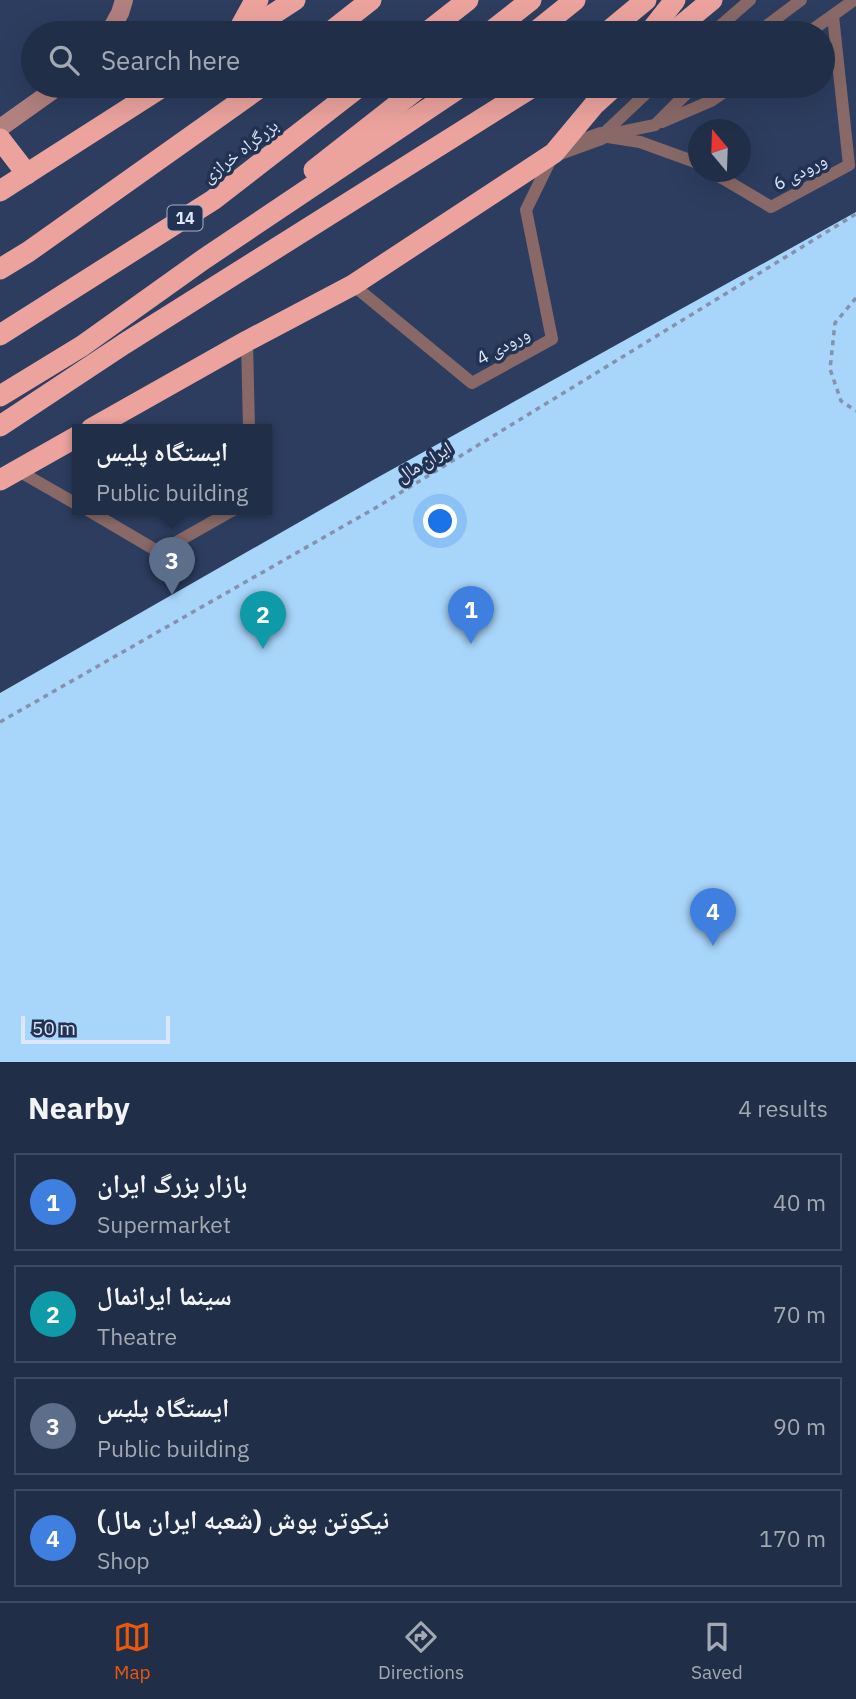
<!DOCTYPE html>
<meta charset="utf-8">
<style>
:root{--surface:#212e47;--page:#29364e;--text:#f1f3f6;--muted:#a2a8b4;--line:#3e4a60;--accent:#ea580c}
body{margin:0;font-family:"IBM Plex Sans","Noto Naskh Arabic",sans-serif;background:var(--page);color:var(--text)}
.compass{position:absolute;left:688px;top:119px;width:63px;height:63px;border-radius:50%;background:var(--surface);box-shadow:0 7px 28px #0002;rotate:341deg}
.scale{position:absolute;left:21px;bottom:18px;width:149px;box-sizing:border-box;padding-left:7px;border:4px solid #dce7fc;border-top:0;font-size:19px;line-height:24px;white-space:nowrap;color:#dce7fc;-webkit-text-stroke:5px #223253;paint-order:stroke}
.you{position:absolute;left:441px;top:522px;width:24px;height:24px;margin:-18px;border:5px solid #fff;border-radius:50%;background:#1a73e8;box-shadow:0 0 0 10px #1a73e833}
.badge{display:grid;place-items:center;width:46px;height:46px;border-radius:50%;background:var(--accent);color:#fff;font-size:23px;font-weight:700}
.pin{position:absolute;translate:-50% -58px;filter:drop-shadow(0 2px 4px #0008)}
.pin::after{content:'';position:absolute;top:37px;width:24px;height:21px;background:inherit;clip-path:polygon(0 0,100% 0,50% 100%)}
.popup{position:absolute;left:72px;top:424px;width:200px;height:91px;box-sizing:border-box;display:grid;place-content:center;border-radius:0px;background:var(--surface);filter:drop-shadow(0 2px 5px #0005);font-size:23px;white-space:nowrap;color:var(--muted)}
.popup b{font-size:26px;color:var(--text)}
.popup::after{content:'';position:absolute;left:50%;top:100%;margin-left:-14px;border:14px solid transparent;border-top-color:var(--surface)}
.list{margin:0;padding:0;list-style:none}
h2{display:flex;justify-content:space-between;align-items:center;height:91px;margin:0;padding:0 28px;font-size:30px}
h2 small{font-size:23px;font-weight:400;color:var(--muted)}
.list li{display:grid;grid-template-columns:46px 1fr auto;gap:21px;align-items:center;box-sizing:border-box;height:98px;margin:0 14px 14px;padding:0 14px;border:2px solid var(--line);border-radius:0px}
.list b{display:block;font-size:26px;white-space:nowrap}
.list p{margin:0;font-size:23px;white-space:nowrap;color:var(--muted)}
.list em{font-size:23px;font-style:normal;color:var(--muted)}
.icon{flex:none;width:38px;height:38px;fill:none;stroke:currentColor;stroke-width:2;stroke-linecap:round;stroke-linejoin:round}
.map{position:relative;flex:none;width:856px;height:1062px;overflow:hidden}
.search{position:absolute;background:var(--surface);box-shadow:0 7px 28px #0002;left:21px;right:21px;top:21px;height:77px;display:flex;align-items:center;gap:18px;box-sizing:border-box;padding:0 24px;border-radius:38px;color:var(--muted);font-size:26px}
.sheet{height:539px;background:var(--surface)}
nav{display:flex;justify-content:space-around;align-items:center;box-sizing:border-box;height:98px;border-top:2px solid var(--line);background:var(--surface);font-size:19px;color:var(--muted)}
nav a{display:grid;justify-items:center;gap:4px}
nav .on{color:var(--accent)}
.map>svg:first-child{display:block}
</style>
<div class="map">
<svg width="856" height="1062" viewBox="0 0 856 1062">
<rect width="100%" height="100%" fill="#2c3d5f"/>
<polygon fill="#a8d5fa" points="856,212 856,1062 0,1062 0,693 373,480"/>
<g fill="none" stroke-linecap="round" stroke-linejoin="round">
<g stroke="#8492ad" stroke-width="3.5" stroke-dasharray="5 5" stroke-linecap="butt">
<polyline points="856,298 835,323 830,369 841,401 856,411"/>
<polyline points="0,722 377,507 856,214"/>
</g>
<g stroke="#886967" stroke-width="12">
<polyline points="712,33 750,0"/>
<polyline points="757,33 801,0"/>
<polyline points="808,33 854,0"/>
<polyline points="662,122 711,101 733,86"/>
<polyline points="601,136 655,125 694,86"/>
<polyline points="601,136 654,86"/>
<polyline points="608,137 640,142 698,163"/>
<polyline points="712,172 771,207 849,165 833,16"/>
<polyline points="353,285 472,383 552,339 526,210 551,159"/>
<polyline points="247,341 249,429"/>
<polyline points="17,470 78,505"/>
<polyline points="86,509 159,552 235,509"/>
</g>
<polyline stroke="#886967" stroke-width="18" points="554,153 601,136"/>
<g stroke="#b1817e" stroke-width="18">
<polyline points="109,33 120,13 124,0"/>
<polyline points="0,128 59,86"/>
</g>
<g stroke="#eca39e" stroke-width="21">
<polyline points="237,33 253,4 258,0"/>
<polyline points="244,33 295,0"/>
<polyline points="329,33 371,0"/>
<polyline points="426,33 468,0"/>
<polyline points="489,33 531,0"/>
<polyline points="534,33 575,0"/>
<polyline points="606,33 646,0"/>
<polyline points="649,33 675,0"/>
<polyline points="672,33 712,0"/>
<polyline points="0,139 27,174"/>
<polyline points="314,170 421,86"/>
<polyline points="0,191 164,86"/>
<polyline points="0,269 28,252 262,86"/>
<polyline points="0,335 213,200 360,86"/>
<polyline points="0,396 82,346 204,259 462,86"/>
<polyline points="0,426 124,344 534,86"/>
<polyline points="91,429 247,341 353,285 554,153 594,105 615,86"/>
<polyline points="0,480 78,436"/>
</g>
</g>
<g text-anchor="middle" stroke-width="7" stroke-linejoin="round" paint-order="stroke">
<rect fill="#223253" stroke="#a4b1c9" stroke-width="2" x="167.5" y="205.5" width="35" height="25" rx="5"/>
<g font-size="16" font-weight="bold" fill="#dce7fc">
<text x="185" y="224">14</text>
</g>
<g font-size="18" fill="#dce7fc" stroke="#223253">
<text transform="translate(240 151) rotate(-38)" y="6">بزرگراه خرازی</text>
<text transform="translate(800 172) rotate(-28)" y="6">ورودی 6</text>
<text transform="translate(503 346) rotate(-29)" y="6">ورودی 4</text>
<text transform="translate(424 462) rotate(-31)" y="6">ایران مال</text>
</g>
</g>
</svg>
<svg class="compass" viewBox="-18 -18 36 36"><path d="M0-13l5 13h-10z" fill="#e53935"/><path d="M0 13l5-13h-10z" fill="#a2a8b4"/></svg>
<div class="scale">50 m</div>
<div class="you"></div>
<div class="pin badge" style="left:471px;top:644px;background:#3f7fe0">1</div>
<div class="pin badge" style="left:263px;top:649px;background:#0f9aa8">2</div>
<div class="pin badge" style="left:172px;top:595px;background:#5c6f8a">3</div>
<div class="popup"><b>ایستگاه پلیس</b>Public building</div>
<div class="pin badge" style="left:713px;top:946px;background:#3f7fe0">4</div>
<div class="search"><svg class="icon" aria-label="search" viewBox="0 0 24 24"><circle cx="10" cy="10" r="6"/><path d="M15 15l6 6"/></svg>Search here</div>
</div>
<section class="sheet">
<h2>Nearby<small>4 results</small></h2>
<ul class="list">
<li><span class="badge" style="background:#3f7fe0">1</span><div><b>بازار بزرگ ایران</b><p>Supermarket</p></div><em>40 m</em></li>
<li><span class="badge" style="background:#0f9aa8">2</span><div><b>سینما ایرانمال</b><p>Theatre</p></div><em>70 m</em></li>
<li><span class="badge" style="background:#5c6f8a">3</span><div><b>ایستگاه پلیس</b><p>Public building</p></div><em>90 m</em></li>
<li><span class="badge" style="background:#3f7fe0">4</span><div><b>نیکوتن پوش (شعبه ایران مال)</b><p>Shop</p></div><em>170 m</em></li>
</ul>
</section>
<nav>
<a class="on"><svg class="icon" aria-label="map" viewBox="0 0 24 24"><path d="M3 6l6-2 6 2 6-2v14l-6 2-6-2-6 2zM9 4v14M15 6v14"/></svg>Map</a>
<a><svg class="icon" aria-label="directions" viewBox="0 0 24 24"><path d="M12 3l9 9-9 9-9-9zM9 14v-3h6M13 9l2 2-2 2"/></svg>Directions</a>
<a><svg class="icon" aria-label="saved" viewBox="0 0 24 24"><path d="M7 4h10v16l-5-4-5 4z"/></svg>Saved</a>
</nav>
